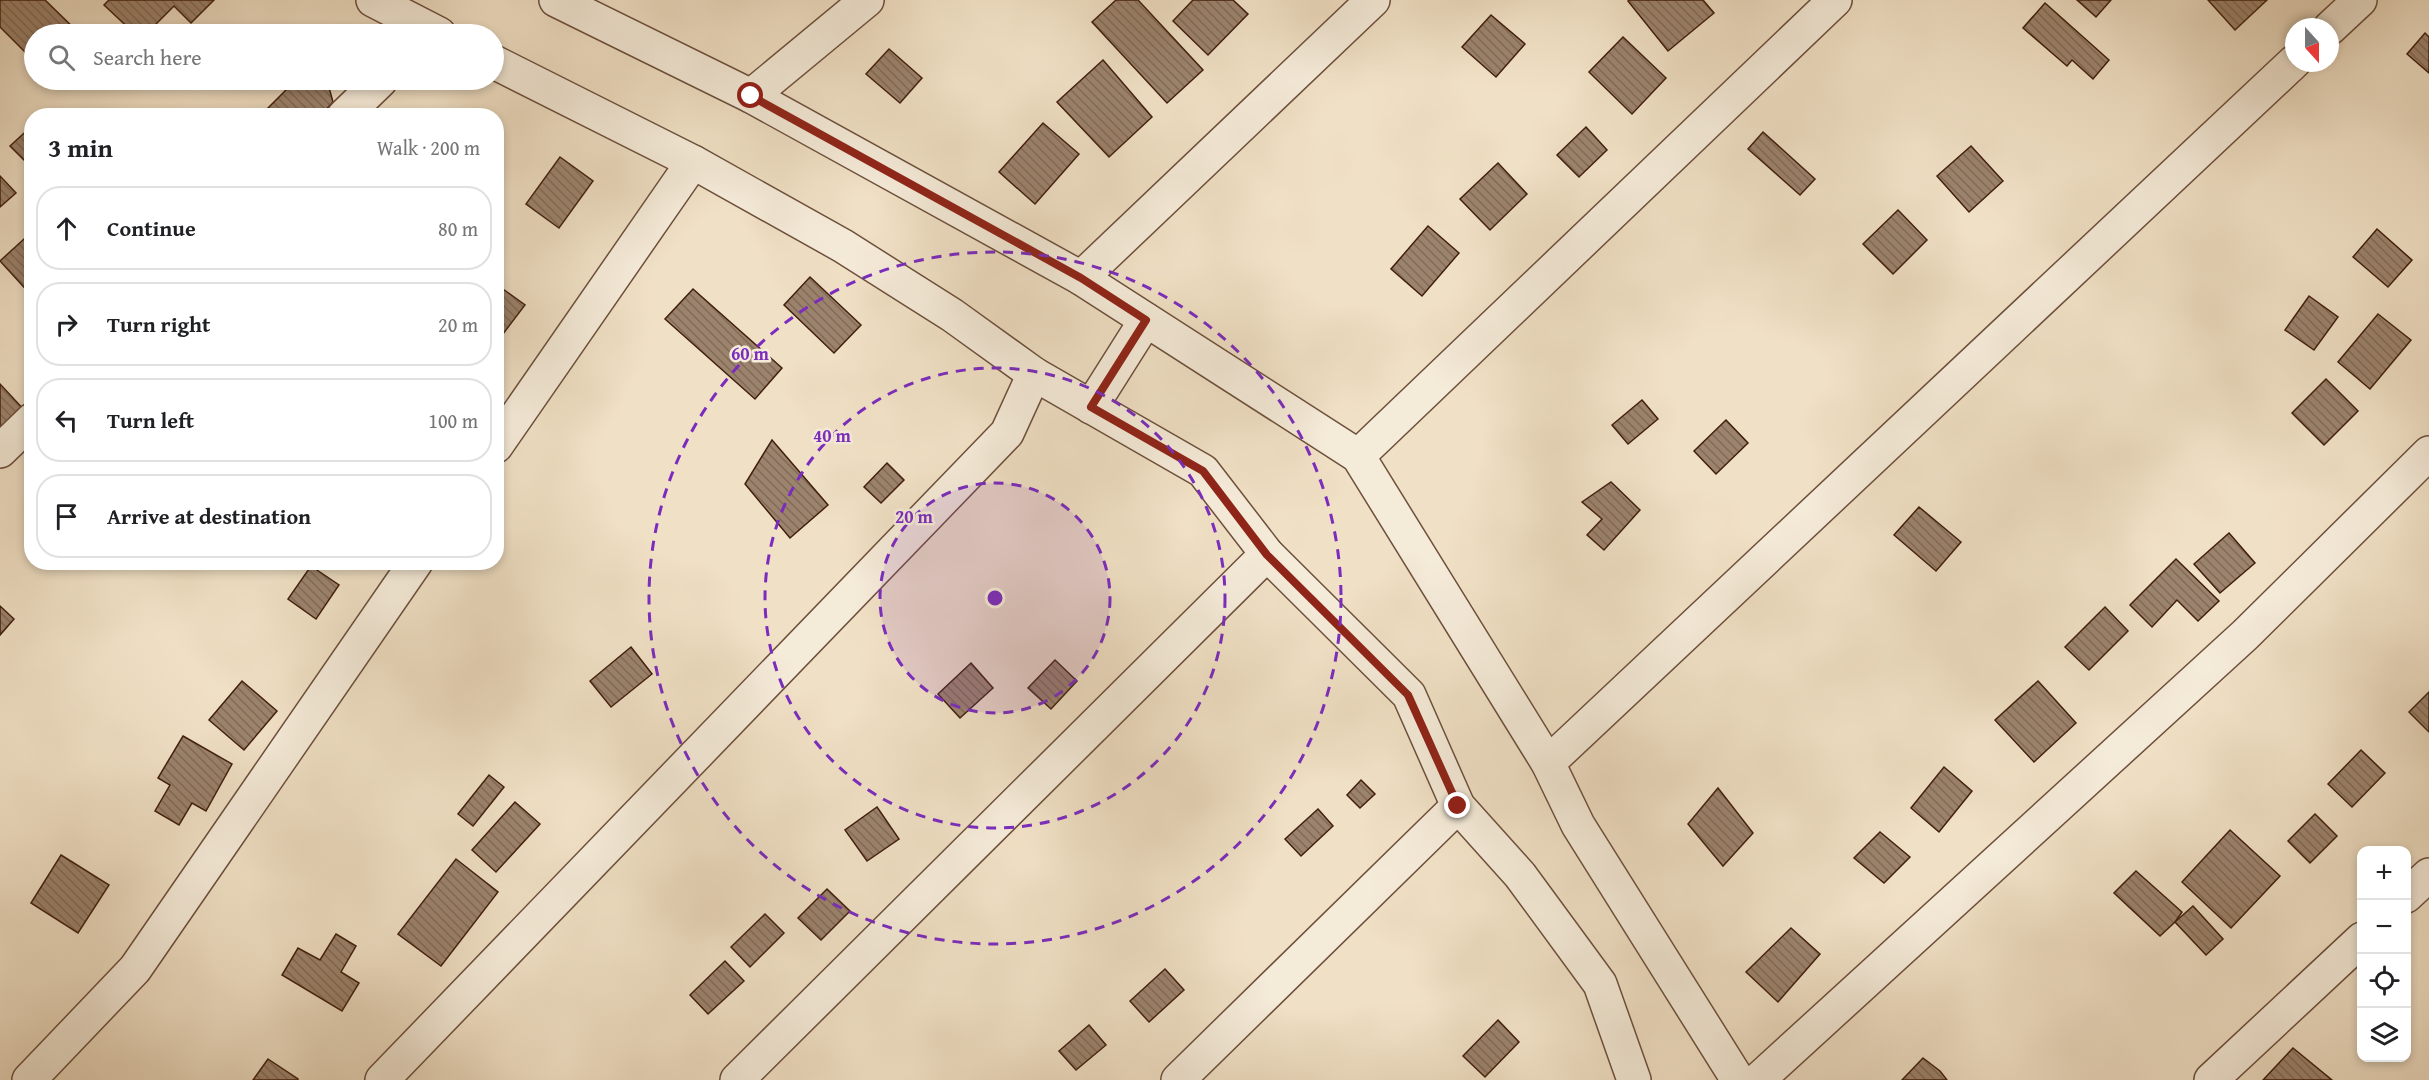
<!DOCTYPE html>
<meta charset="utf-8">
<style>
:root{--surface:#fff;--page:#f6f6f6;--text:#202124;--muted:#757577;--line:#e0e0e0}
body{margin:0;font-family:"Gentium Book Plus",serif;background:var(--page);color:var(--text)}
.controls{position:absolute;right:18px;bottom:18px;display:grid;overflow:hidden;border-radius:12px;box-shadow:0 3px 9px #0003}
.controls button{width:54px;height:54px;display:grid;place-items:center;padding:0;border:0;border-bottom:2px solid var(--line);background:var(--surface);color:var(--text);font:30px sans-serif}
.compass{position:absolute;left:2285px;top:18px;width:54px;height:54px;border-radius:50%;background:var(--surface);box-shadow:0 3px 9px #0003;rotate:159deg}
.stop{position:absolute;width:18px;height:18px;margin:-14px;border:4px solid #8f2418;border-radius:50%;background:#fff}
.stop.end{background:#8f2418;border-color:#fff;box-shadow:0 2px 6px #0008}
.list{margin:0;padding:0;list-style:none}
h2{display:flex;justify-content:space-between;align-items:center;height:78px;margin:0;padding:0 24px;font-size:26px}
h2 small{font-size:20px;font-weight:400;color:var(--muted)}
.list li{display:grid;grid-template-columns:39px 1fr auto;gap:18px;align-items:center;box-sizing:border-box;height:84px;margin:0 12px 12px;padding:0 12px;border:2px solid var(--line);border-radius:24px}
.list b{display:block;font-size:22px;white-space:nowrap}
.list em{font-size:20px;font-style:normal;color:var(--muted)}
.icon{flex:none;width:33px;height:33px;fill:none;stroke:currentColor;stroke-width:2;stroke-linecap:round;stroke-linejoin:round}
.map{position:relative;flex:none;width:2429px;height:1080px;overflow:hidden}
.search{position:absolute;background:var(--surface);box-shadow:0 3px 9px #0003;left:24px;top:24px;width:480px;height:66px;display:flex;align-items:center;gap:15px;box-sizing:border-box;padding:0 21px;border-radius:33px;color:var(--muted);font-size:22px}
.panel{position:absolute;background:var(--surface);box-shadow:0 3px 9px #0003;left:24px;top:108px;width:480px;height:462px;border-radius:24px}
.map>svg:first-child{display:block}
</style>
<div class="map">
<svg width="2429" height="1080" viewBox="0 0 2429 1080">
<defs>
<pattern id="building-back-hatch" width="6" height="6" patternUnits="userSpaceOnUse" patternTransform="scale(1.5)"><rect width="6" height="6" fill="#9c836d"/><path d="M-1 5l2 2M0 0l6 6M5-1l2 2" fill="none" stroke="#816b58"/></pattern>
</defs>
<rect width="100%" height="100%" fill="#f0e0c5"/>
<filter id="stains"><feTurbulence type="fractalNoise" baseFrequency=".00333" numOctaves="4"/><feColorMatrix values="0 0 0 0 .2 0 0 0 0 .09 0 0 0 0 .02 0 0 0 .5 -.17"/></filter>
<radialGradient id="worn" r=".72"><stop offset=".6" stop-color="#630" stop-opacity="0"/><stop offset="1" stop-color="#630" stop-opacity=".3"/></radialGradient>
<g fill="url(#building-back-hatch)" stroke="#411f0e" stroke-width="1.5">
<polygon points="0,0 45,0 80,34 34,34 34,61 0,27"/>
<polygon points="109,0 214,0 191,23 174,6 146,34 135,34 104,5"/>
<polygon points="1116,0 1138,0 1203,70 1167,103 1092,22"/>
<polygon points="1193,0 1233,0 1248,14 1208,55 1173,21"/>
<polygon points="1629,0 1703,0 1714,13 1668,51 1628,1"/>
<polygon points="2077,0 2111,0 2096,17"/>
<polygon points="2208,0 2267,0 2235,30"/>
<polygon points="2045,3 2109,60 2093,79 2072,60 2067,66 2023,28"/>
<polygon points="1491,15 1525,44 1496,77 1462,47"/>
<polygon points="2425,33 2429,37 2429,73 2407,54"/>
<polygon points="1623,37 1666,78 1632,114 1589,72"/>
<polygon points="889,49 922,78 900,103 866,74"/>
<polygon points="1103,60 1152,117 1109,157 1057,102"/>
<polygon points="293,80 331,80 328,84 333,102 320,116 260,116 293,83"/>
<polygon points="1043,123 1079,154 1035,204 999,172"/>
<polygon points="32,126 32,168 10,146"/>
<polygon points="1586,127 1607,150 1579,177 1557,155"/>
<polygon points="1763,132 1815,179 1800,195 1748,149"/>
<polygon points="1971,146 2003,181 1969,212 1937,176"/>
<polygon points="560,157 593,181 559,228 526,204"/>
<polygon points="1498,163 1527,194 1490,230 1460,199"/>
<polygon points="0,176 16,193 0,207"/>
<polygon points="1898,210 1927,240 1893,274 1863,244"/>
<polygon points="1428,226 1459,253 1422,296 1391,269"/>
<polygon points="2377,229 2412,260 2388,287 2353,257"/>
<polygon points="24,239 32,248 32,296 0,261"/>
<polygon points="810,277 861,325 834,353 784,305"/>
<polygon points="496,284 525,305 496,343"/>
<polygon points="693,289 782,368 755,399 665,319"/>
<polygon points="2309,296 2338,317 2314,350 2285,330"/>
<polygon points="2378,314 2411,340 2370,389 2338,362"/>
<polygon points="2326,379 2358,411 2324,445 2292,413"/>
<polygon points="0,384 26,412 0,436"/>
<polygon points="1642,400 1658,419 1628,444 1612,425"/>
<polygon points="1726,420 1748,443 1716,474 1694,451"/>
<polygon points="772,440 828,505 790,538 745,484"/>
<polygon points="887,463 904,480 881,503 864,487"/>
<polygon points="1611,482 1640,510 1604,550 1587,535 1602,519 1582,502"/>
<polygon points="1919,507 1961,542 1936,571 1894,535"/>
<polygon points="2229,533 2255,563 2220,593 2194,564"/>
<polygon points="2176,559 2219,601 2198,621 2177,600 2152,627 2130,605"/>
<polygon points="311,566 339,585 316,619 288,599"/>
<polygon points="0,606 14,619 0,635"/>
<polygon points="2105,607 2128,631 2089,670 2065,647"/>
<polygon points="631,647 652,674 611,707 590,681"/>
<polygon points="1055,660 1077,681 1051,709 1028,688"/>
<polygon points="971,663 993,688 960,718 938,694"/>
<polygon points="242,681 277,711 244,750 209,720"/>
<polygon points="2038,681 2076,723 2034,762 1995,720"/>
<polygon points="2429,692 2429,732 2409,712"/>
<polygon points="183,736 232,764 206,811 192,803 179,825 155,811 170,785 158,778"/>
<polygon points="2361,750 2385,773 2352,807 2328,784"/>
<polygon points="1944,767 1972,791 1939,832 1911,808"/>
<polygon points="489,775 504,787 473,826 458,814"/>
<polygon points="1361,780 1375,794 1360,808 1347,795"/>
<polygon points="1718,788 1753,833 1723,866 1688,824"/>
<polygon points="515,802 540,824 496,872 472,850"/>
<polygon points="877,807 899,839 867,861 845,830"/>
<polygon points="1318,809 1333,826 1301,856 1285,839"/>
<polygon points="2315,814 2337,836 2310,863 2288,841"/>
<polygon points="2230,830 2280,876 2231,928 2182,882"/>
<polygon points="1880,832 1910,857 1884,883 1854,858"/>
<polygon points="61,855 109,885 78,933 31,903"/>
<polygon points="456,859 498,892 441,966 398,934"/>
<polygon points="2136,871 2182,912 2175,922 2160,936 2114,893"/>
<polygon points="827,889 850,911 821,940 798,918"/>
<polygon points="2193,906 2223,939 2206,955 2175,922"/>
<polygon points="765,914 784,933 750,967 731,947"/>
<polygon points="1791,928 1820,954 1778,1002 1746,972"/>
<polygon points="336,934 356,946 341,972 359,983 342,1011 282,975 298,948 320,960"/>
<polygon points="725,961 744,981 708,1014 690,995"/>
<polygon points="1165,969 1184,990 1149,1022 1130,1001"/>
<polygon points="1498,1020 1519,1042 1485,1077 1463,1056"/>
<polygon points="1089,1025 1106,1045 1076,1070 1059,1051"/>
<polygon points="2293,1048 2332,1080 2263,1080"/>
<polygon points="1923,1058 1940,1071 1947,1080 1902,1080"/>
<polygon points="268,1059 298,1079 298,1080 253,1080"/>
</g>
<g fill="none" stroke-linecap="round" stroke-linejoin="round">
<g stroke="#6d4f3c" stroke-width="36">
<g id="minor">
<polyline points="373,0 439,34"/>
<polyline points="556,0 751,96 1081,278 1358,456 1548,763 1578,825 1738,1080"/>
<polyline points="2330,28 2360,0"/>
<polyline points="494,62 693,162 843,246 952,315 1034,374 1203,471 1267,554 1409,695 1458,806 1520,875 1600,984 1634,1080"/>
<polyline points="751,96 867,0"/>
<polyline points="344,116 381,80"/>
<polyline points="1081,278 1373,0"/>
<polyline points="1091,407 1146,320"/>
<polyline points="496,446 693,162"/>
<polyline points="0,451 32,420"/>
<polyline points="1358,456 1835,0"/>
<polyline points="1548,763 2294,62"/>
<polyline points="2406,896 2429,875"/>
<polyline points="29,1080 135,969 416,562"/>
<polyline points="382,1080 1007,433 1034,374"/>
<polyline points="737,1080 1267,554"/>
<polyline points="1178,1080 1458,806"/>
<polyline points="1758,1080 2245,635 2429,453"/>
<polyline points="2211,1080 2362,939"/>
</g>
</g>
<use href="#minor" stroke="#f5ebd9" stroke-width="33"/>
</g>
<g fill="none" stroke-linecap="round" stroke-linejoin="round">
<polyline stroke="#8f2418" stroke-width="8" points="751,96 1081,278 1146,320 1091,407 1203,471 1267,555 1408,695 1458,806"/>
</g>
<circle cx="995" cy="598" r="115" fill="#7b2cbf" fill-opacity=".12"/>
<g fill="none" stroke="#7b2cbf" stroke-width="3" stroke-dasharray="10 8">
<circle cx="995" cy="598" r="115"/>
<circle cx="995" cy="598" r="230"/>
<circle cx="995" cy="598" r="346"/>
</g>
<circle cx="995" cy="598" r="9" fill="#7b2cbf" stroke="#f5ebd9" stroke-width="3"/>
<g font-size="18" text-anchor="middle" font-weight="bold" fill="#7b2cbf" stroke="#f5ebd9" stroke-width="5" stroke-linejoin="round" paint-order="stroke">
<text x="750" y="360">60 m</text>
<text x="832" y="442">40 m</text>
<text x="914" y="523">20 m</text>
</g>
<rect width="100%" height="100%" filter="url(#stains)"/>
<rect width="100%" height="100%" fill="url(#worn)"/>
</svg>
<div class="controls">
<button>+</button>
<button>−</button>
<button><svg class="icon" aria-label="locate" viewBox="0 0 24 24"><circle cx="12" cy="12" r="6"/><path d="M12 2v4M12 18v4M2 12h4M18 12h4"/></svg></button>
<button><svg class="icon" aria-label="layers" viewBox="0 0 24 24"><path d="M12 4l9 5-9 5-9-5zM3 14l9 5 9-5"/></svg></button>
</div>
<svg class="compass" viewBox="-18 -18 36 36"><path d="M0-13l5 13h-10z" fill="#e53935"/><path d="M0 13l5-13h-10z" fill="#757577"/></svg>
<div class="stop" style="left:751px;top:96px"></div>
<div class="stop end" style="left:1458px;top:806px"></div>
<div class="search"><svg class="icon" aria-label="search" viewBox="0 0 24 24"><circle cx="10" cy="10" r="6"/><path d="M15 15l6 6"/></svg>Search here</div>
<section class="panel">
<h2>3 min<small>Walk · 200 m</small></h2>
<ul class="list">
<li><svg class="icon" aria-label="ahead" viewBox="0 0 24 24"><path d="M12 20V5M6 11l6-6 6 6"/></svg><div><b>Continue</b></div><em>80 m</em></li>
<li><svg class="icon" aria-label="right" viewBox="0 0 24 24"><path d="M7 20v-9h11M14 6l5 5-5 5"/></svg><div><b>Turn right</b></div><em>20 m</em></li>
<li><svg class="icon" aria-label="left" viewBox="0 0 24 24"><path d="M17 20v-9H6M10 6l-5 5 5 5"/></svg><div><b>Turn left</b></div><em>100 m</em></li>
<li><svg class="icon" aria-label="arrive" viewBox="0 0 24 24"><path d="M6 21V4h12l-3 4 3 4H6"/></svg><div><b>Arrive at destination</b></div></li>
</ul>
</section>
</div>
